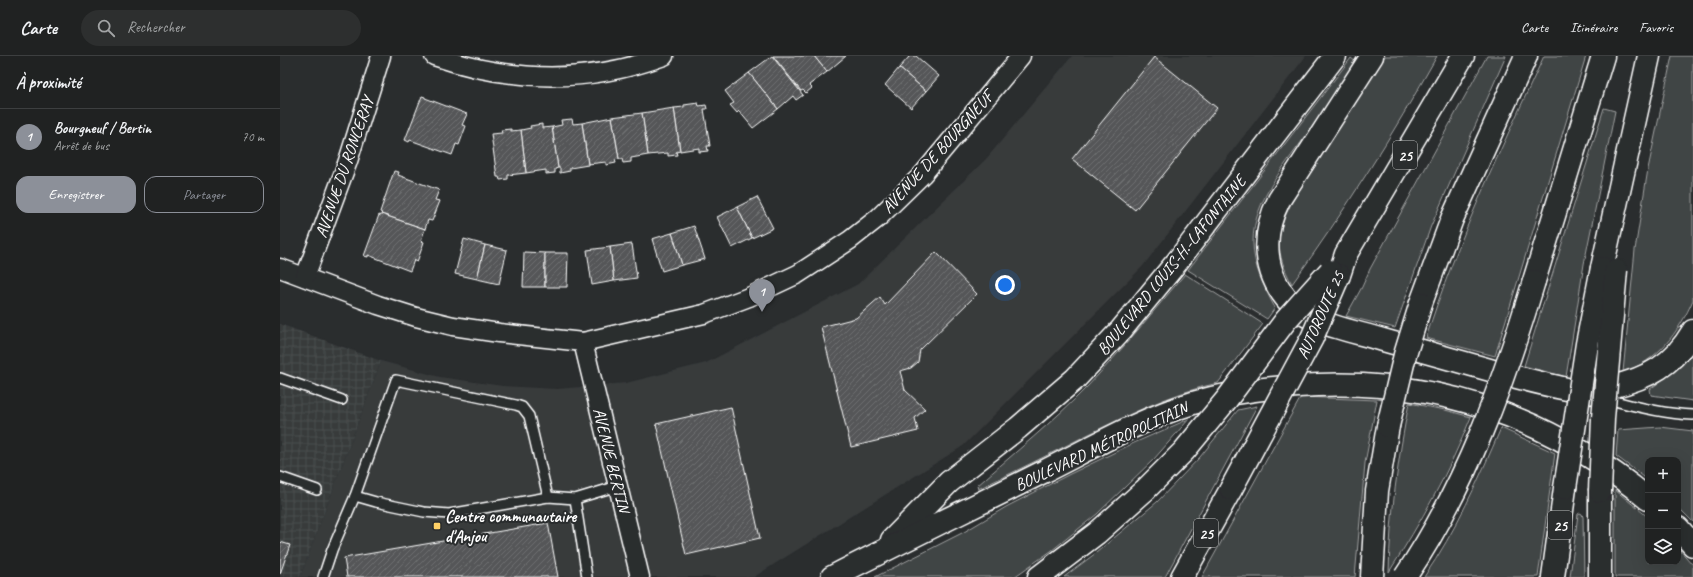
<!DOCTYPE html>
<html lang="fr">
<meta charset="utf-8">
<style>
:root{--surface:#202222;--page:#2d2f2f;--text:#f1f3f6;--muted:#a2a4a5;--line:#3d3f40;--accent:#8c9099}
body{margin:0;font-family:Caveat,sans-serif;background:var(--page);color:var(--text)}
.controls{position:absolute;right:12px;bottom:12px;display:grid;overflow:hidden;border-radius:8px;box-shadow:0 4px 16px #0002}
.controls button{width:36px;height:36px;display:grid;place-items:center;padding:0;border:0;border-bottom:1px solid var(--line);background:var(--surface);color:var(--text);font:20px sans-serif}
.you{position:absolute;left:725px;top:229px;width:14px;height:14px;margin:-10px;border:3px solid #fff;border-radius:50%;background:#1a73e8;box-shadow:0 0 0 6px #1a73e833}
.badge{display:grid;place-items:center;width:26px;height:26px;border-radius:50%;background:var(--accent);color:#fff;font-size:13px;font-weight:700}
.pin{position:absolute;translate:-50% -33px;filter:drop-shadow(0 1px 2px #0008)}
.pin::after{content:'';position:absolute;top:21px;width:14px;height:12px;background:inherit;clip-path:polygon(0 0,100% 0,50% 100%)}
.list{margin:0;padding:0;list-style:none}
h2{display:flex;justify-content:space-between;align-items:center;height:52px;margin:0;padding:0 16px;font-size:17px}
h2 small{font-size:13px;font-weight:400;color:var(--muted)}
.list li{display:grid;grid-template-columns:26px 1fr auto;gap:12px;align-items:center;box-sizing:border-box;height:56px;padding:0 16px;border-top:1px solid var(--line)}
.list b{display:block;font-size:15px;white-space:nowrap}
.list p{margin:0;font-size:13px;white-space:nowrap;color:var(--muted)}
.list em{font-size:13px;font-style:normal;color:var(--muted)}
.actions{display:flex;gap:8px;padding:12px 16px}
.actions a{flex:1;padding:9px 0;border:1px solid var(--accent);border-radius:12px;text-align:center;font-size:14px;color:var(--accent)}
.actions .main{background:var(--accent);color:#fff}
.icon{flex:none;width:22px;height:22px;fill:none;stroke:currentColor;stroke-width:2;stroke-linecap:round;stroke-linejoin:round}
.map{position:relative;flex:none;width:1413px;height:521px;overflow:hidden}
header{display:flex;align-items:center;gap:24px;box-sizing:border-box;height:56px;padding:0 20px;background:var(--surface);border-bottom:1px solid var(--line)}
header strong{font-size:19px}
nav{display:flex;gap:22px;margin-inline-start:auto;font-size:14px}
.search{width:280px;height:36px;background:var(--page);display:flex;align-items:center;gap:10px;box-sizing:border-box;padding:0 14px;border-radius:22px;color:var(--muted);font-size:15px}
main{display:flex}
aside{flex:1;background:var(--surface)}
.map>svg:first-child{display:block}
</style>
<header>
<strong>Carte</strong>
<div class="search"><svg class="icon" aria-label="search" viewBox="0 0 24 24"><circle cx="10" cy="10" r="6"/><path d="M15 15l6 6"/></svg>Rechercher</div>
<nav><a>Carte</a><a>Itinéraire</a><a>Favoris</a></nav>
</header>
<main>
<aside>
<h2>À proximité<small></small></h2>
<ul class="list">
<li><span class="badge">1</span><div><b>Bourgneuf / Bertin</b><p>Arrêt de bus</p></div><em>70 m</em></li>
</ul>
<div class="actions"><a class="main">Enregistrer</a><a>Partager</a></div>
</aside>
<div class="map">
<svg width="1413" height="521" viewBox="0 0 1413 521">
<defs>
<pattern id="industrial-grid" width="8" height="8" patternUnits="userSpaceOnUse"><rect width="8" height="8" fill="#373a3b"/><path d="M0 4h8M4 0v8" fill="none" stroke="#4b4e4f"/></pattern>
<pattern id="building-hatch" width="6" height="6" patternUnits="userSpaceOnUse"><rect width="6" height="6" fill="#555758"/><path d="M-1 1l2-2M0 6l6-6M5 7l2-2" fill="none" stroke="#6e7071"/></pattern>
</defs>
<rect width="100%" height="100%" fill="#2a2d2e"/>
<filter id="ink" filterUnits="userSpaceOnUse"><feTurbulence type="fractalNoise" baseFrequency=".025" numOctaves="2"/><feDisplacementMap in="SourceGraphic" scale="8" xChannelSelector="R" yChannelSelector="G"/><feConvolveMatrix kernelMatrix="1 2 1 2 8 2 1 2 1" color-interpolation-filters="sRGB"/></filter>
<g filter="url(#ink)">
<polygon fill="#373a3b" points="792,0 1026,0 863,210 683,390 474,521 20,521 101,305 160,321 223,330 277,333 346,327 426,307 578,228 706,103"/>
<polygon fill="url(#industrial-grid)" points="0,268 101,305 20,521 0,521"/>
<g fill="#414445" stroke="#a0a2a2">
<path d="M1105 0H1157C1113 78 1065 155 1012 228 995 196 995 178 1012 146Z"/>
<polygon points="1207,0 1226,0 1151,170 1115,272 1066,260 1082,231 1090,213"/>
<path d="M1264 0H1306L1215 300 1146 282C1177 184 1221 93 1264 0Z"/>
<path d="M1392 0H1413V244C1399 276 1377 306 1343 316L1355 194 1368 113Z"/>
<path d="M1071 2 1076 6C1060 29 1045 52 1030 74 1007 107 973 144 973 186 973 210 984 231 995 252L987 263 908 214Z"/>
<polygon points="1324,52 1335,55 1304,208 1286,321 1244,310"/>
<path d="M905 218 983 268 938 327C891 337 848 359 805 380 770 398 734 416 698 433L697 430C734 397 773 366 808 330 842 294 873 256 905 218Z"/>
<path d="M1413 295V345L1371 339 1370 333C1386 322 1400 310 1413 295Z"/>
<polygon points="1021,341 1097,344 1085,407 1075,521 922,521"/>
<path d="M1129 347 1165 354 1191 361C1169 416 1141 466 1109 516 1110 459 1118 403 1129 347Z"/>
<polygon points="977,350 885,521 784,521 816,497 877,446 920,401 958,354"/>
<polygon points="909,363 874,403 817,458 771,495 734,521 595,521 684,476 726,451 790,418 854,387"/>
<polygon points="1380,371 1413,375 1413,466 1398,451 1398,404 1368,404 1368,424 1336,400 1338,374"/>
<path d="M1221 372 1275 397 1258 521H1144C1176 475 1199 423 1221 372Z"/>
<polygon points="1335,434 1368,461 1368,506 1398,506 1398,492 1413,509 1413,521 1335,521"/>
<polygon points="1300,457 1302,458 1303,461 1304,521 1290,521 1298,458"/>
</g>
<g fill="url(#building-hatch)" stroke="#fff">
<polygon points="492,0 523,39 516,44 513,40 498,53 469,17"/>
<polygon points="493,0 534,0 547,16 529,29 532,32 526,37 523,34 521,35"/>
<polygon points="534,0 566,0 547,16"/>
<polygon points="630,0 636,0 659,20 646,35 619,12"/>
<polygon points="874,1 937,52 855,154 792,103"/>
<polygon points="619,12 646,35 631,52 605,29"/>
<polygon points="469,17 498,53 473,72 459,55 457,57 450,49 454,47 445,35"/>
<polygon points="142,40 145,41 145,42 187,58 182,69 186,70 179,89 176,88 172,99 130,84 129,86 125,84"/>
<polygon points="418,47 419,50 426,49 427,53 424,53 430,90 427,90 428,95 419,96 419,92 400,95 394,52 404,51 404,49"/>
<polygon points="394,52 400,95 396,96 397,99 388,100 388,97 368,99 362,57"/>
<polygon points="362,57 368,99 351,102 351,106 343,107 342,103 339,103 332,61"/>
<polygon points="332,61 339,103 335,104 336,107 326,109 326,106 308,108 302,67"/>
<polygon points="292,63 293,68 302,67 308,109 290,112 290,115 280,117 280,112 278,112 272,71 282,69 281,64"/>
<polygon points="262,68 262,72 272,71 278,112 275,113 275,117 266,118 266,114 246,117 241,74 251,72 250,70"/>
<polygon points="231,73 231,75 241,74 246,117 228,119 228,123 220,124 219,121 217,121 211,78 222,77 221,74"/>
<polygon points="114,115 119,116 118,119 159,134 155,144 160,145 152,165 148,164 145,173 101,158 102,157 100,156"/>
<polygon points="477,141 493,172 472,182 457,151"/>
<polygon points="457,151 472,182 452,192 437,161"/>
<polygon points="101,158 145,173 141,185 144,186 137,206 134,204 130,215 88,199 88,201 84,200 99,159 101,160"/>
<polygon points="414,170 425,203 402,209 392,177"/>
<polygon points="392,177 402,209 382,215 372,183"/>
<polygon points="184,183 205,189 197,223 175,218"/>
<polygon points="352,188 357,222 334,225 330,191"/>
<polygon points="205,189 227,194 219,228 197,223"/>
<polygon points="330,191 334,225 312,229 307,194"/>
<polygon points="244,196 265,197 265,231 243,231"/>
<polygon points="656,196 697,238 640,294 638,306 631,312 620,315 625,334 645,353 635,362 638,375 571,391 541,271 576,262 600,241 605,249"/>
<polygon points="265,197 288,197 287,231 265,231"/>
<polygon points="451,351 480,482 406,499 376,368"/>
<polygon points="268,467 278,521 67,521 64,502"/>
<polygon points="0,486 10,489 0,518"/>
</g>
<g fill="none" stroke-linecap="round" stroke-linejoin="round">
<g stroke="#fff" stroke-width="12">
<g id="lane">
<polyline points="0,322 62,344"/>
<path d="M1324 342C1352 350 1383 358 1413 359"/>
<polyline points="0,421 37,434"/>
<polyline points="75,440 96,446 144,456 169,458 268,441 295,443"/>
<polyline points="43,521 52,494 75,440 116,324 236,349 242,351 249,360 268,441"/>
<polyline points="307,521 295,443 338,430"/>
</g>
</g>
<g stroke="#fff" stroke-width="21">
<g id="street">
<path d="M154 0C230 26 308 28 384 0"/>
<polyline points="0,212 98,249 136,261 173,270 219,277 303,286 424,258 469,241 518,218 570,184 598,162 643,118 741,0"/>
<polyline points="25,221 68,105 101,0"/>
<polyline points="303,286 360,521"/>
</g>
</g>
<g stroke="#fff" stroke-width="25">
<g id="secondary">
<path d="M1092 0 999 144C981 179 983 218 1011 248 1016 254 1025 259 1033 263 1055 272 1079 277 1103 284 1138 294 1174 304 1210 314 1236 321 1261 328 1287 333 1293 334 1301 337 1307 337 1315 336 1324 333 1331 331 1369 322 1393 309 1413 275"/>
<polyline points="1398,472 1413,489"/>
<polyline points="612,484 669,426 738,372 795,323 841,274 896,207 1055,0"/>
<path d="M552 521C622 485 693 451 763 416 811 392 861 363 913 347 947 337 982 332 1018 330 1151 320 1266 358 1368 443"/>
</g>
</g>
<g stroke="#fff" stroke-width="25">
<g id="highway">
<polyline points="1322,212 1369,0"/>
<polyline points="1059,219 1066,198 1183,0"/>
<polyline points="1254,225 1323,0"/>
<polyline points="1141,247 1172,163 1246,0"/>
<polyline points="1320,435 1320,521"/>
<polyline points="759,521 817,477 865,434"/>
<polyline points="902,521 951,433"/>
<polyline points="1092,521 1097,435 1108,370"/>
<polyline points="1273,521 1285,432"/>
</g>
</g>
<use href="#lane" stroke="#2a2d2e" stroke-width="9"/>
<use href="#street" stroke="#2a2d2e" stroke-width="18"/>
<use href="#secondary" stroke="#2a2d2e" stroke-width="22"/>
<use href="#highway" stroke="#2a2d2e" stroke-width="22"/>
<g stroke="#fff" stroke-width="25" stroke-linecap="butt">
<g id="highway-bridge">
<polyline points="1108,370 1125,299 1141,247"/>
<polyline points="1285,432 1307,288 1322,212"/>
<polyline points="951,433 1032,282 1059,219"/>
<polyline points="865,434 904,395 947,343 1006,264 1050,215"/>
<polyline points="1320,435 1323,362 1336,214"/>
<path d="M1125 521C1186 431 1223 328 1254 225"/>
</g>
</g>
<use href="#highway-bridge" stroke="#2a2d2e" stroke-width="22"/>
</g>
</g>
<rect fill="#ffd166" stroke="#2a2d2e" stroke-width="1.5" x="153" y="466" width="8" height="8" rx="2"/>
<g text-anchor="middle" stroke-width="4" stroke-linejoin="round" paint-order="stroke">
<g fill="#2a2d2e" stroke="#bfc0c0" stroke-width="1">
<rect x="1113" y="85" width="24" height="28" rx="3"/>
<rect x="1268" y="455" width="24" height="28" rx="3"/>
<rect x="914" y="463" width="24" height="28" rx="3"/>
</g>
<g font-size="16" font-weight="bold" fill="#fff">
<text x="1125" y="105">25</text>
<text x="1280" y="475">25</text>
<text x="926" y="483">25</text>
</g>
<g font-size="17" fill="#fff" stroke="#2a2d2e">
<text transform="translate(657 96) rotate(-48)" y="6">AVENUE DE BOURGNEUF</text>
<text transform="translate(64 111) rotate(-71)" y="6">AVENUE DU RONCERAY</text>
<text transform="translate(891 209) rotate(-51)" y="6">BOULEVARD LOUIS-H.-LAFONTAINE</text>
<text transform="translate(1040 259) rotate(-66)" y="6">AUTOROUTE 25</text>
<text transform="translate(821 390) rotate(-25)" y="6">BOULEVARD MÉTROPOLITAIN</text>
<text transform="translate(332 404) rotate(76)" y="6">AVENUE BERTIN</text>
</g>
<g font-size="17" font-weight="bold" fill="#fff" stroke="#2a2d2e" text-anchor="start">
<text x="165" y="466">Centre communautaire<tspan x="165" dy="20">d'Anjou</tspan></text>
</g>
</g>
</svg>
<div class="controls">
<button>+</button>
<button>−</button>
<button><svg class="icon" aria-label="layers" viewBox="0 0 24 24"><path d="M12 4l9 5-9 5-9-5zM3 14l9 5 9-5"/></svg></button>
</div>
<div class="you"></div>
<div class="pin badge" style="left:482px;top:256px">1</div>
</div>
</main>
